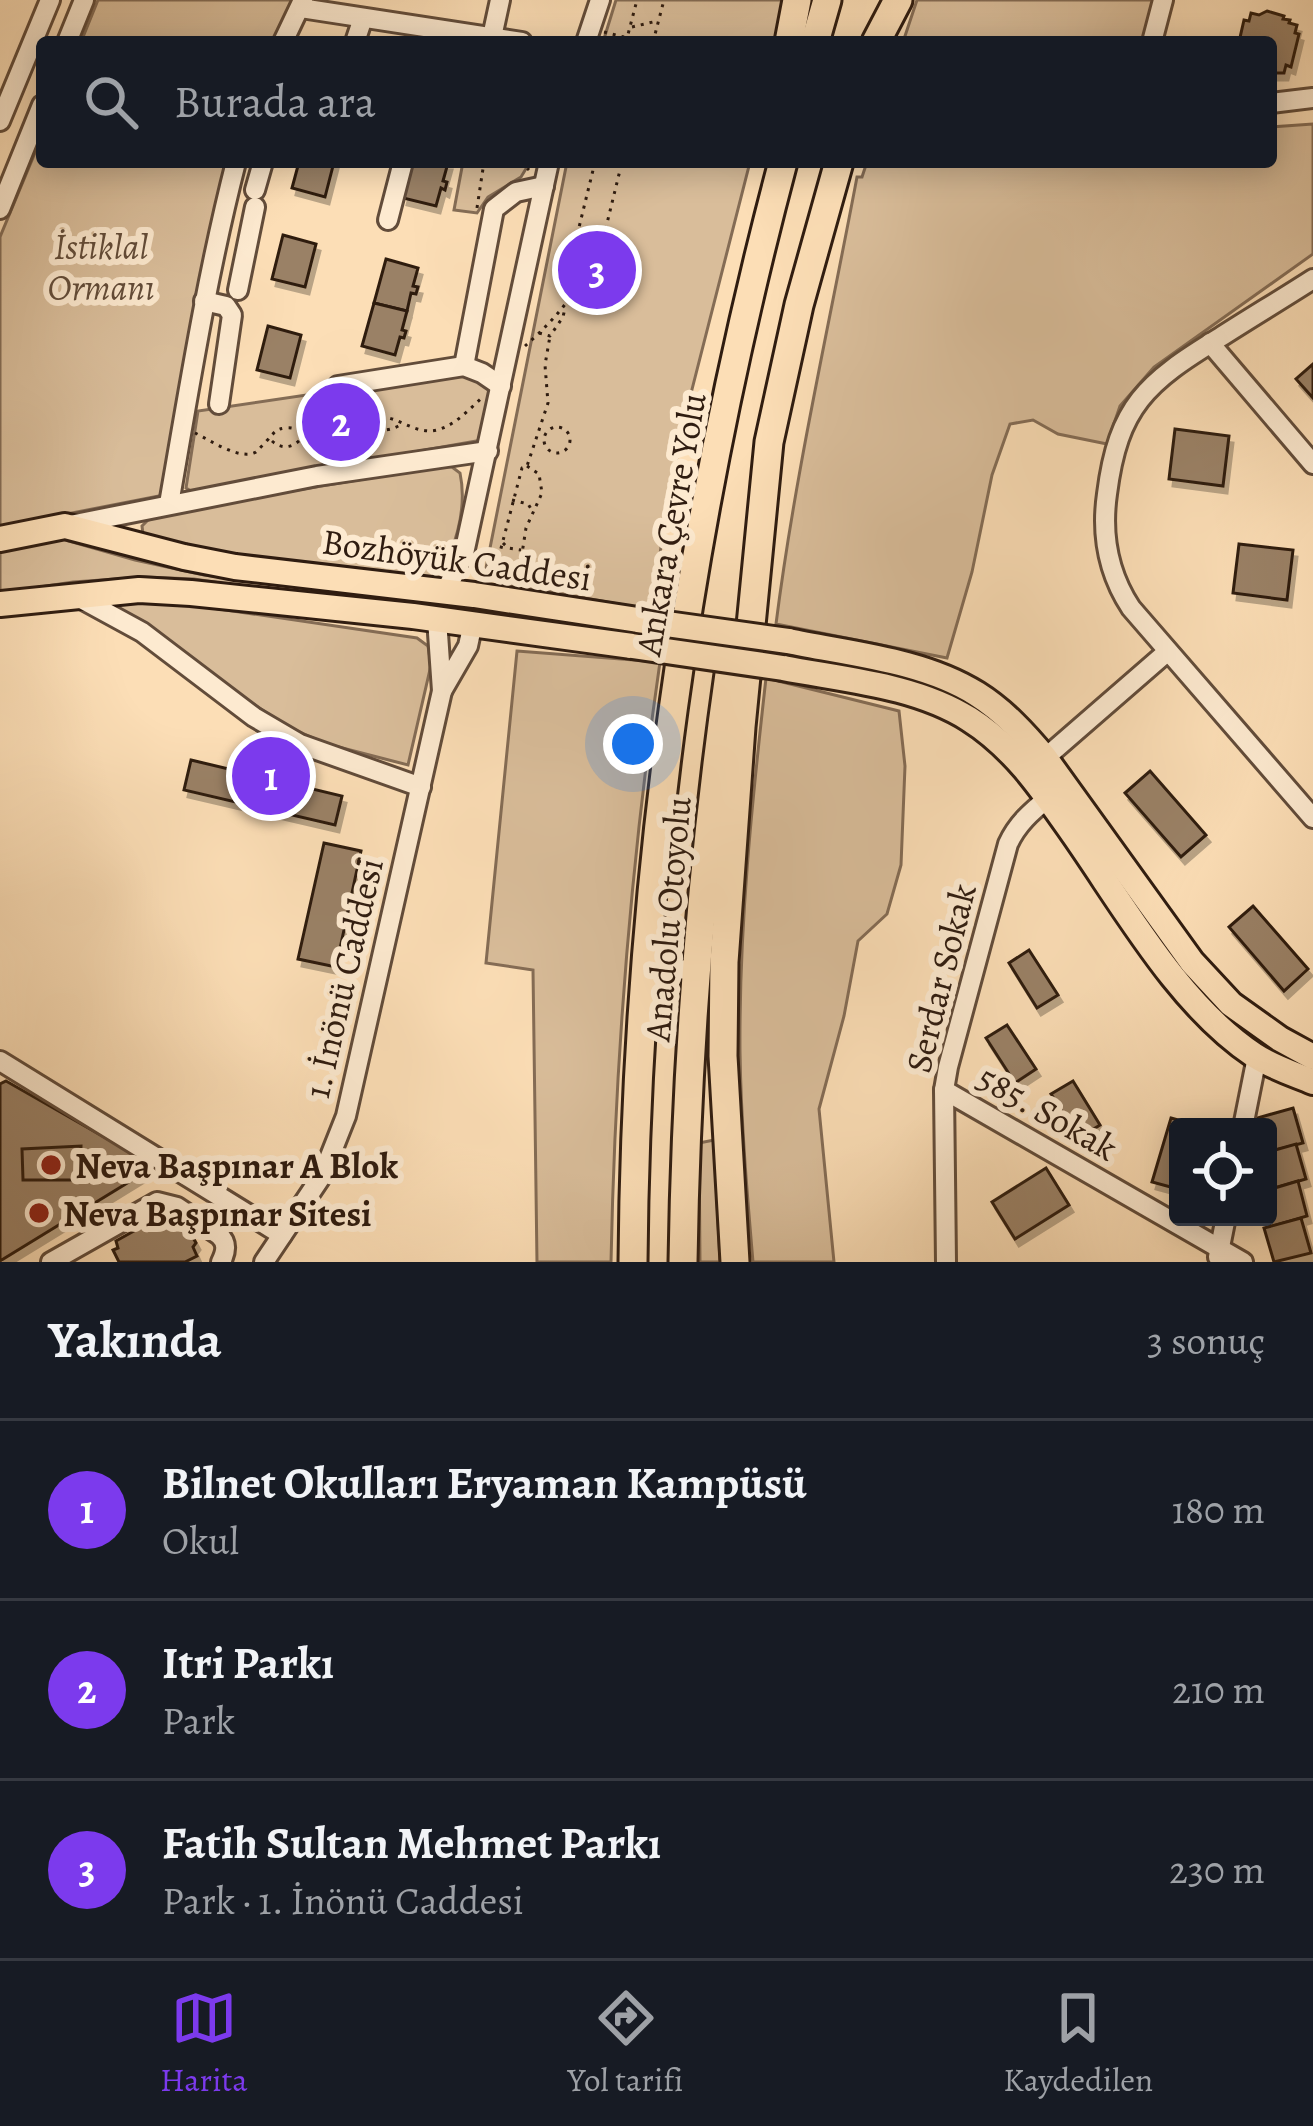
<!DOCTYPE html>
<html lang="tr">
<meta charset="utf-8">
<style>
:root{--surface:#171b24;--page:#20242c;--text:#f1f3f6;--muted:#9ea1a6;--line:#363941;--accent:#7c3aed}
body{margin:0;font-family:Alegreya,serif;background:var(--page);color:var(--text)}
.controls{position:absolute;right:36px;bottom:36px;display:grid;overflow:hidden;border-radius:12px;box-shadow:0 6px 30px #0003}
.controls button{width:108px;height:108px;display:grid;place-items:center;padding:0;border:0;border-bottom:3px solid var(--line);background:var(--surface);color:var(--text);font:60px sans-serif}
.you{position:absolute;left:633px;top:744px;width:42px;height:42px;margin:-30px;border:9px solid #fff;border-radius:50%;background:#1a73e8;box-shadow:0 0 0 18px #1a73e833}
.badge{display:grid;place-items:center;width:78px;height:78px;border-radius:50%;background:var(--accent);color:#fff;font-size:39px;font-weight:700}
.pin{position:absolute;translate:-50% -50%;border:6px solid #fff;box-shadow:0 3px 12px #0006}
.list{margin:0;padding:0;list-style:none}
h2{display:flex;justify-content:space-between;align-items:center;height:156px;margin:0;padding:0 48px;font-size:51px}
h2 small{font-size:39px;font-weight:400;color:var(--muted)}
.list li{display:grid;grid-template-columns:78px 1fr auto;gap:36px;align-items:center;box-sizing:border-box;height:180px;padding:0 48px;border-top:3px solid var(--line)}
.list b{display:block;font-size:45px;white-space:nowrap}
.list p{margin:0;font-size:39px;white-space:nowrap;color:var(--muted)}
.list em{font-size:39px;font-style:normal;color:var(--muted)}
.icon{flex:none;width:66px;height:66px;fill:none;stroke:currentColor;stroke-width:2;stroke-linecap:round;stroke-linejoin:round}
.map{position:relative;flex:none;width:1313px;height:1262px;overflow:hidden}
.search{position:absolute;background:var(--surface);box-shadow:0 6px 30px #0003;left:36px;right:36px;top:36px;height:132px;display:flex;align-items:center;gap:30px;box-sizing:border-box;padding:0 42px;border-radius:12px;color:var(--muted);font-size:45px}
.sheet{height:696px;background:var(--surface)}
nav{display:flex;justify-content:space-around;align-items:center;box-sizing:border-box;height:168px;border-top:3px solid var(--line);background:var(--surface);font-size:33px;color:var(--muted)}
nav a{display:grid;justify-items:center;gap:6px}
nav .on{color:var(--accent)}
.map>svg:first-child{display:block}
</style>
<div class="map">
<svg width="1313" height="1262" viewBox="0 0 1313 1262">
<defs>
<filter id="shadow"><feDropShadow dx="4" dy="7" stdDeviation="0" flood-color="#0004"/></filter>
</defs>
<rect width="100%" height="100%" fill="#fcdeb6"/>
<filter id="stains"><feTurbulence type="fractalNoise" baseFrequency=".00167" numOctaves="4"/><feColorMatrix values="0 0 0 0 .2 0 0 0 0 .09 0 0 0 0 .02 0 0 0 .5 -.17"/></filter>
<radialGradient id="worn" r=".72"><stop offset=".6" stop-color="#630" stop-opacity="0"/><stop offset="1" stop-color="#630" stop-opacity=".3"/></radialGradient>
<g fill="#d9bd9a" stroke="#846c55" stroke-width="3">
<polygon points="98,0 294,0 277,42 81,42"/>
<polygon points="616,0 786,0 778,42 603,42"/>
<polygon points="917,0 1153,0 1142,42 903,42"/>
<path d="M1313 124V254L1154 367 1120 406 1107 444 1058 434 1033 420 1010 424 992 475 972 572 947 658 776 624C795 474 829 326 857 177H862L867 162H1271V127Z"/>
<polygon points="42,136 42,162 233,162 196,300 164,495 0,527 0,237"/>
<polygon points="463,162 530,162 521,177 488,197 477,213 454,210"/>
<polygon points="567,162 750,162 687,409 667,505 652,610 506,584 489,576 486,568"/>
<polygon points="469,371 492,390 482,440 191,491 186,488 198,411"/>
<path d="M442 466 452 467 460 473C467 506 457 559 429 579L225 559 143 534 142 526 148 520 178 510Z"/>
<polygon points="62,539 135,560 204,575 379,598 432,601 430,614 194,579 144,577 73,582 0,593 0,546"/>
<polygon points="144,602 192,605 417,638 428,646 431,665 408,765 327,744 286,726 104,603"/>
<path d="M517 651 660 662C631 862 615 1060 611 1262H537L533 970 486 963Z"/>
<path d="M766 678 899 711 905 766 901 865 887 914 858 941 844 1016 819 1109 834 1262H753C747 1192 741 1122 740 1052 739 927 752 802 766 678Z"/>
<polygon points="714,1140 720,1262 700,1262 699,1143"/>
</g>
<g fill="#9a8166" stroke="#2f1c10" stroke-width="3" filter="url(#shadow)">
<polygon points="1267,11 1284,16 1283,19 1290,20 1289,23 1297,25 1295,33 1299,34 1291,67 1286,65 1284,73 1271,73 1271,42 1239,42 1244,20 1249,21 1251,13 1259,15"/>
<polygon points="299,162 334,162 325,197 292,188"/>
<polygon points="413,162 448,163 443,181 447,182 445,190 441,188 436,206 403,198"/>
<polygon points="283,235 316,244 305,287 272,279"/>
<polygon points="386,259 418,268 413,286 418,287 416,294 411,293 407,311 374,303"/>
<polygon points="374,303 407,311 402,330 406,331 404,338 400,337 395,355 362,346"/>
<polygon points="268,326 301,335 290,378 257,370"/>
<polygon points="1313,364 1313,398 1296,379"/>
<polygon points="1175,429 1229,436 1223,486 1169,479"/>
<polygon points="1239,544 1293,550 1287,600 1233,593"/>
<polygon points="191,760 342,796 335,825 184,790"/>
<polygon points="1150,771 1206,835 1181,857 1125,793"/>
<polygon points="324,843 361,851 336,967 298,959"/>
<polygon points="1253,906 1308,969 1284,991 1229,927"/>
<polygon points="1029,950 1058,995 1037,1008 1009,963"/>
<polygon points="1007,1025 1036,1069 1015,1083 986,1038"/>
<polygon points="6,1081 155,1166 0,1261 0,1084"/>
<polygon points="1073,1081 1100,1125 1079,1138 1051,1094"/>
<polygon points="1293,1108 1303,1143 1268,1152 1268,1127 1256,1127 1254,1119"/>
<polygon points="1171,1118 1203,1127 1178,1127 1178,1189 1152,1182"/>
<polygon points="1296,1144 1306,1179 1268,1190 1268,1152"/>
<polygon points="81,1146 80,1180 23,1180 22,1149"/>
<polygon points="1046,1168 1069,1205 1015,1239 992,1202"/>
<polygon points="1298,1181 1307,1216 1270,1227 1267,1217 1268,1190"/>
<polygon points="168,1212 172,1219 180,1214 196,1243 193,1247 197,1256 185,1262 119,1262 113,1250 118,1248 116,1241"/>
<polygon points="1301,1218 1311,1253 1274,1262 1264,1228"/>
</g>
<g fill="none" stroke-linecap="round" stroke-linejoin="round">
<g stroke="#624c3a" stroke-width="24">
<g id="minor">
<polyline points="301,8 522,42"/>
<polyline points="492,37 500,0"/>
<polyline points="67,42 84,0"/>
<polyline points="283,42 303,0"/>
<polyline points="355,42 363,18"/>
<polyline points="586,42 600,0"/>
<polyline points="1152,42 1163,0"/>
<polyline points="1271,103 1313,98"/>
<polyline points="0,121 50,0"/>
<polyline points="255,190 263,162"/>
<polyline points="0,209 42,105"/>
<polyline points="388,220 403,162"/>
<path d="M1313 279C1282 299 1250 318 1219 338 1147 382 1118 406 1107 494 1101 536 1108 573 1131 608L1313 818"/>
<polyline points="238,290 255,207"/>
<polyline points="204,301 226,306 232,315 219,404"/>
<polyline points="1210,343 1313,464"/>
<polyline points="464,366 494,209 516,192 544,186"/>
<polyline points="338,386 464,366 482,373 501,386"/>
<path d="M169 504C189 389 207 275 236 162"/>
<polyline points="70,525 317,476 488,451"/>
<polyline points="444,593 463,558 549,162"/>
<polyline points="76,596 142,632 254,717 300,744 421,787"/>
<polyline points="437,619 442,691 468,646 473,623"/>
<polyline points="1045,758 1167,652"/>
<polyline points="647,968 696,970"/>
<polyline points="0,1061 282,1235"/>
<polyline points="944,1090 1243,1262"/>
<polyline points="1243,1127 1257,1057"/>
<polyline points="1218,1257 1226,1217"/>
<path d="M51 1262 157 1202 177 1207 219 1235C228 1243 226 1252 221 1262"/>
<polyline points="264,1262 323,1174 346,1116 442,691"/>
<path d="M946 1262 944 1090 948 1067 1008 844C1017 824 1031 812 1048 798"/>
</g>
</g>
<g stroke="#2f1c10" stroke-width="30">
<g id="major">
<polyline points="0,539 65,526 184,557 235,567 474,595 638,620"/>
<polyline points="0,604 139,590 191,593 413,616 632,646"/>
<path d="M788 641C850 654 923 660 977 694 1004 711 1025 734 1045 758L1192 962 1231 1004 1280 1039 1313 1057"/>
<path d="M783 668C845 680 915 685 969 719 1015 748 1044 792 1074 835 1125 908 1179 1005 1254 1055 1272 1067 1294 1074 1313 1082"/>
</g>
</g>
<g stroke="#2f1c10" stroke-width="33">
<g id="highway">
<polyline points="789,42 797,0"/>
<polyline points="815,42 827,0"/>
<polyline points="876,42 898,0"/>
<path d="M633 1262C636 892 688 519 783 162"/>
<path d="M683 1262C686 1066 701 869 729 674"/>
<polyline points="735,1262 723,1056 724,962 741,727 769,442 799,305 839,162"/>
</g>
</g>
<g stroke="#2f1c10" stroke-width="3" stroke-dasharray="3 6" stroke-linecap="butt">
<polyline points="632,27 657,21"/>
<polyline points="604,32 624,37"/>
<polyline points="626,42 637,0"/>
<polyline points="653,42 664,0"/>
<polyline points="521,162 529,170"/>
<path d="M595 162 573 252 563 272C568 292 586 296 599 281V256L622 162"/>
<polyline points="477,208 484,162"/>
<polyline points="539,333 550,336 563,317 565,308"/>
<path d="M525 346C542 331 563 310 574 291"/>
<path d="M370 425C379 432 390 431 400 425"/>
<circle cx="557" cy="440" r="13"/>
<path d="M195 433C210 440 240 461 256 452 258 450 268 440 269 438 275 432 276 429 285 428 309 425 317 457 346 443 358 438 363 424 374 418 392 411 414 436 437 430 456 425 469 409 483 397"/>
<path d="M272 441C283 451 296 447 304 435"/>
<polyline points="527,466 539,474 542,493 526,528 521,560 513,572 507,572 498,565 499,556 522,468 527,466 548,403 545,365 550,336"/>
<polyline points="512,500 528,504 533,512"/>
<polyline points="503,543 508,548 521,550"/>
</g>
<use href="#minor" stroke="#fdead0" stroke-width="18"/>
<use href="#major" stroke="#fcdeb6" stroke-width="24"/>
<use href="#highway" stroke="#fcdeb6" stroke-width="27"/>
<g stroke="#2f1c10" stroke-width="30" stroke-linecap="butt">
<g id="major-bridge">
<polyline points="638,620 788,641"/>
<polyline points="632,646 783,668"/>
</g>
</g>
<use href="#major-bridge" stroke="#fcdeb6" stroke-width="24"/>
</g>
<g fill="#8f2418" stroke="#fdead0" stroke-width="4.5">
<circle cx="51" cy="1165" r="12"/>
<circle cx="39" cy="1213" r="12"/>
</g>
<g text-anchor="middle" stroke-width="12" stroke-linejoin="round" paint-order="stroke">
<g font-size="36" font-style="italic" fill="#624c39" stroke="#fdead0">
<text x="101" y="259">İstiklal<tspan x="101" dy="41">Ormanı</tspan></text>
</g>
<g font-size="36" fill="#2f1c10" stroke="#fdead0">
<text transform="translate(670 524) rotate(-80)" y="13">Ankara Çevre Yolu</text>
<text transform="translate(457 559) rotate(8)" y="13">Bozhöyük Caddesi</text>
<text transform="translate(667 919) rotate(-85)" y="13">Anadolu Otoyolu</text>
<text transform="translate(343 978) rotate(-77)" y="13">1. İnönü Caddesi</text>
<text transform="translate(940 978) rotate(-76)" y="13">Serdar Sokak</text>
<text transform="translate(1048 1112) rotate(30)" y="13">585. Sokak</text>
</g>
<g font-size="36" font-weight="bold" fill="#2f1c10" stroke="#fdead0" text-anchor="start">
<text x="75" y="1178">Neva Başpınar A Blok</text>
<text x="63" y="1226">Neva Başpınar Sitesi</text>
</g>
</g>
<rect width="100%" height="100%" filter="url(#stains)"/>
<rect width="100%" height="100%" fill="url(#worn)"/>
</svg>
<div class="controls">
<button><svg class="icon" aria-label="locate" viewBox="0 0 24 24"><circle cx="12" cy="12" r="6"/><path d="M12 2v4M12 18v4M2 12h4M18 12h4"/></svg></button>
</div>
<div class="you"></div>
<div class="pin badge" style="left:271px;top:776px">1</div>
<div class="pin badge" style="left:341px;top:422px">2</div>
<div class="pin badge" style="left:597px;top:270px">3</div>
<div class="search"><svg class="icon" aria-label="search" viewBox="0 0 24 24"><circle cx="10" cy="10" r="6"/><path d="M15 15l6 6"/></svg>Burada ara</div>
</div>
<section class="sheet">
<h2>Yakında<small>3 sonuç</small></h2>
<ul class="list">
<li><span class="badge">1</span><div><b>Bilnet Okulları Eryaman Kampüsü</b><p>Okul</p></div><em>180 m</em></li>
<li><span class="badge">2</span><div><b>Itri Parkı</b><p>Park</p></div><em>210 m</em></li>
<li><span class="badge">3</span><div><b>Fatih Sultan Mehmet Parkı</b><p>Park · 1. İnönü Caddesi</p></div><em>230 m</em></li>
</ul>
</section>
<nav>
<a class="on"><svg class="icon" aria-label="map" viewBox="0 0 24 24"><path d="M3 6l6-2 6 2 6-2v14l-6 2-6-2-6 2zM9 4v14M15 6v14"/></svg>Harita</a>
<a><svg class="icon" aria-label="directions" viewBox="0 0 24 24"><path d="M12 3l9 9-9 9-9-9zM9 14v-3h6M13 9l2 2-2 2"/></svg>Yol tarifi</a>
<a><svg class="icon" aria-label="saved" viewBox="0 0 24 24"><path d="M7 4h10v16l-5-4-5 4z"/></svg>Kaydedilen</a>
</nav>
